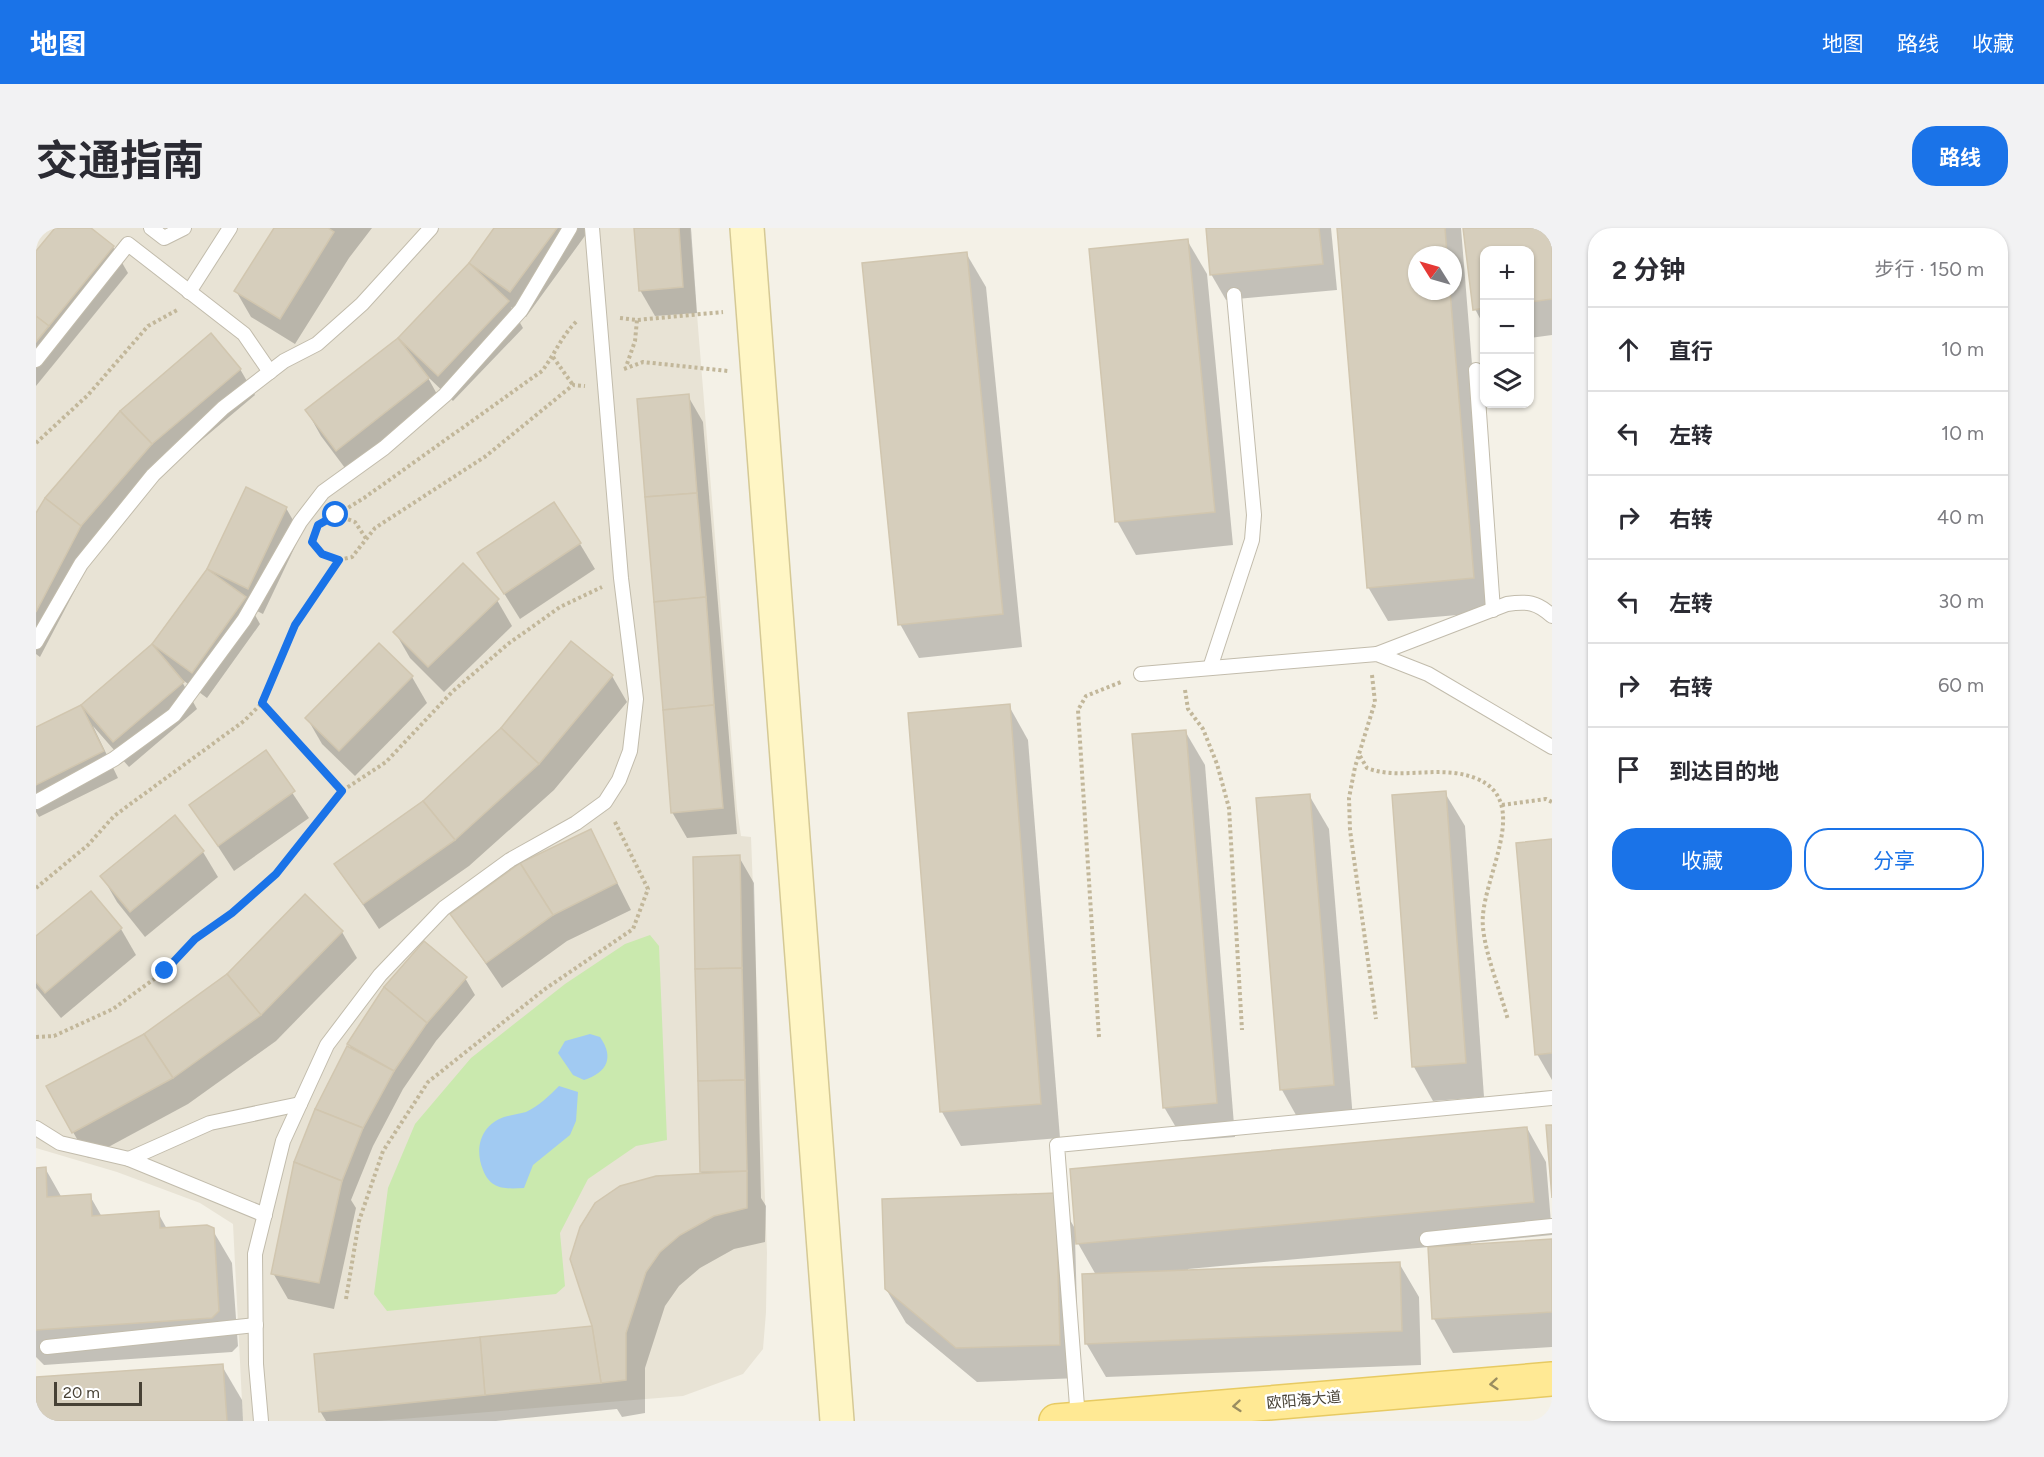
<!DOCTYPE html>
<html lang="zh">
<meta charset="utf-8">
<style>
:root{--surface:#fff;--page:#f2f2f3;--text:#2b2b33;--muted:#7c7c81;--line:#e1e1e2;--accent:#1a73e8}
body{margin:0;font-family:Figtree,"Noto Sans SC",sans-serif;background:var(--page);color:var(--text)}
.controls{position:absolute;right:18px;top:18px;display:grid;overflow:hidden;border-radius:12px;box-shadow:0 2px 4px #0004}
.controls button{width:54px;height:54px;display:grid;place-items:center;padding:0;border:0;border-bottom:2px solid var(--line);background:var(--surface);color:var(--text);font:30px sans-serif}
.compass{position:absolute;left:1372px;top:18px;width:54px;height:54px;border-radius:50%;background:var(--surface);box-shadow:0 2px 4px #0004;rotate:307deg}
.scale{position:absolute;left:18px;bottom:15px;width:88px;box-sizing:border-box;padding-left:6px;border:3px solid #474135;border-top:0;font-size:16px;line-height:21px;white-space:nowrap;color:#474135;-webkit-text-stroke:4px #fff;paint-order:stroke}
.stop{position:absolute;width:18px;height:18px;margin:-14px;border:4px solid #1a73e8;border-radius:50%;background:#fff}
.stop.end{background:#1a73e8;border-color:#fff;box-shadow:0 2px 6px #0008}
.list{margin:0;padding:0;list-style:none}
h2{display:flex;justify-content:space-between;align-items:center;height:78px;margin:0;padding:0 24px;font-size:26px}
h2 small{font-size:20px;font-weight:400;color:var(--muted)}
.list li{display:grid;grid-template-columns:39px 1fr auto;gap:18px;align-items:center;box-sizing:border-box;height:84px;padding:0 24px;border-top:2px solid var(--line)}
.list b{display:block;font-size:22px;white-space:nowrap}
.list em{font-size:20px;font-style:normal;color:var(--muted)}
.actions{display:flex;gap:12px;padding:18px 24px}
.actions a{flex:1;padding:14px 0;border:2px solid var(--accent);border-radius:24px;text-align:center;font-size:21px;color:var(--accent)}
.actions .main{background:var(--accent);color:#fff}
.icon{flex:none;width:33px;height:33px;fill:none;stroke:currentColor;stroke-width:2;stroke-linecap:round;stroke-linejoin:round}
.map{position:relative;flex:none;width:1516px;height:1193px;overflow:hidden;border-radius:24px}
header{display:flex;align-items:center;gap:36px;box-sizing:border-box;height:84px;padding:0 30px;background:var(--accent);color:#fff}
header strong{font-size:28px}
nav{display:flex;gap:33px;margin-inline-start:auto;font-size:21px}
.intro{display:flex;align-items:center;justify-content:space-between;box-sizing:border-box;height:144px;padding:0 36px}
h1{margin:0;font-size:42px}
.button{padding:15px 27px;border-radius:24px;background:var(--accent);color:#fff;font-size:21px;font-weight:700}
main{display:flex;gap:36px;padding:0 36px}
aside{flex:1;background:var(--surface);border-radius:24px;box-shadow:0 2px 4px #0004}
.map>svg:first-child{display:block}
</style>
<header>
<strong>地图</strong>
<nav><a>地图</a><a>路线</a><a>收藏</a></nav>
</header>
<div class="intro"><h1>交通指南</h1><a class="button">路线</a></div>
<main>
<div class="map">
<svg width="1516" height="1193" viewBox="0 0 1516 1193">
<rect width="100%" height="100%" fill="#f4f1e7"/>
<polygon fill="#e8e3d5" points="0,0 654,0 701,581 705,608 715,609 731,1025 730,1084 727,1121 707,1146 647,1168 341,1193 207,1193 197,996 164,975 81,944 0,920"/>
<polygon fill="#cae9ae" points="614,707 623,718 631,912 600,918 552,951 524,1005 529,1058 520,1066 351,1083 338,1066 352,960 379,896 435,830 529,756 589,716"/>
<g fill="#a1caf2">
<path d="M554 806 564 809C578 829 572 844 548 852L537 847 522 825 529 813Z"/>
<path d="M523 858 542 864 540 893 534 907 497 937 488 960C469 961 455 962 447 942 438 920 445 897 468 889 475 887 483 886 490 884 503 878 513 868 523 858Z"/>
</g>
<g fill="#0003" fill-rule="evenodd">
<polygon points="21,0 53,0 77,19 92,45 0,158 0,26"/>
<polygon points="239,0 336,0 313,30 259,116 215,89 200,63"/>
<polygon points="460,0 548,0 551,5 490,89 475,79 487,100 417,173 391,148 407,177 315,248 285,208 271,183 363,111 434,36"/>
<polygon points="600,0 655,0 661,85 619,88 604,62"/>
<polygon points="1171,0 1295,0 1301,62 1190,72 1175,46"/>
<path d="M1303 0H1425L1456 384 1352 393 1332 359ZM1381 27H1417V63H1381Z"/>
<polygon points="1428,0 1516,0 1516,107 1494,110 1494,22 1448,22 1448,98 1439,81"/>
<polygon points="1151,12 1171,46 1197,317 1100,327 1081,293"/>
<polygon points="930,25 950,59 986,419 883,430 864,396"/>
<polygon points="204,141 219,167 130,242 59,324 4,429 0,426 0,289"/>
<polygon points="652,168 667,194 701,606 651,610 636,584"/>
<polygon points="250,280 265,306 227,386 215,380 224,396 171,470 144,450 161,481 93,539 57,498 82,550 3,589 0,584 0,501 46,478 120,423 118,416 172,341"/>
<polygon points="544,316 559,341 484,391 443,325"/>
<polygon points="461,372 476,398 408,464 374,430 359,404"/>
<polygon points="535,415 576,448 591,474 518,562 433,638 343,701 300,636 388,574 466,501"/>
<polygon points="343,417 376,449 391,475 319,548 286,516 271,490"/>
<polygon points="973,478 992,512 1024,910 925,918 906,884"/>
<polygon points="1149,503 1169,537 1199,909 1148,913 1128,879"/>
<polygon points="229,524 273,590 198,643 155,577"/>
<polygon points="1409,565 1429,598 1448,869 1397,873 1378,839"/>
<polygon points="1273,567 1293,601 1317,891 1265,896 1246,862"/>
<polygon points="555,603 595,682 531,713 466,760 416,686"/>
<polygon points="1516,613 1516,852 1501,826 1482,616"/>
<polygon points="167,624 182,649 109,709 81,674 66,648"/>
<polygon points="703,629 718,655 725,970 730,978 729,1014 698,1021 664,1040 643,1058 629,1078 609,1140 609,1185 586,1189 581,1181 460,1193 290,1193 284,1183 558,1099 667,947 665,944"/>
<polygon points="55,665 85,701 100,727 25,790 0,760 0,710"/>
<polygon points="306,704 321,730 240,813 152,876 52,930 37,904"/>
<polygon points="429,750 439,767 400,813 367,861 337,918 315,972 320,980 298,1081 252,1071 237,1045 317,823 313,816"/>
<polygon points="1491,900 1510,934 1516,1007 1435,1015 1435,1017 1516,1013 1516,1119 1417,1125 1398,1091 1393,1019 1152,1041 1152,1044 1363,1035 1383,1069 1385,1137 1070,1149 1050,1115 1060,1047 1039,1010 1043,1150 941,1154 870,1095 850,1061 1019,966 1041,1004"/>
<polygon points="9,940 26,970 54,968 66,989 122,985 131,1001 176,1001 196,1035 202,1118 196,1124 8,1137 0,1129 0,941"/>
<polygon points="186,1138 206,1172 207,1193 0,1193 0,1151"/>
</g>
<g fill="#d6cebc" stroke="#d1c6af" stroke-width="1.5">
<polygon points="19,0 55,0 78,18 13,98 0,88 0,23"/>
<polygon points="238,0 292,0 298,4 244,91 198,63"/>
<polygon points="458,0 521,0 474,64 433,35"/>
<polygon points="598,0 643,0 647,59 603,63"/>
<polygon points="1170,0 1283,0 1287,36 1174,47"/>
<polygon points="1301,0 1409,0 1411,27 1381,27 1381,63 1414,63 1438,350 1331,360"/>
<polygon points="1427,0 1516,0 1516,71 1494,74 1494,22 1448,22 1448,80 1437,82"/>
<polygon points="1152,11 1179,284 1079,294 1053,21"/>
<polygon points="931,24 967,386 862,397 826,35"/>
<polygon points="433,35 473,73 402,148 362,110"/>
<polygon points="0,88 13,98 0,114"/>
<polygon points="175,105 205,141 116,216 84,183"/>
<polygon points="362,110 393,150 300,223 269,182"/>
<polygon points="653,166 661,265 609,269 601,171"/>
<polygon points="84,183 116,216 45,298 9,270"/>
<polygon points="210,259 251,279 212,361 171,341"/>
<polygon points="661,265 670,369 618,374 609,269"/>
<polygon points="9,270 45,298 0,384 0,285"/>
<polygon points="518,274 545,315 468,366 441,325"/>
<polygon points="427,335 463,371 392,439 357,404"/>
<polygon points="171,341 210,369 156,445 116,416"/>
<polygon points="670,369 678,477 627,482 618,374"/>
<polygon points="535,413 577,447 503,536 465,500"/>
<polygon points="343,415 377,448 303,523 269,490"/>
<polygon points="116,416 148,454 77,514 45,477"/>
<polygon points="974,476 1005,876 904,884 872,485"/>
<polygon points="45,477 68,523 0,557 0,499"/>
<polygon points="678,477 687,580 635,585 627,482"/>
<polygon points="465,500 503,536 419,612 387,573"/>
<polygon points="1150,502 1181,875 1127,880 1096,506"/>
<polygon points="230,522 259,563 182,618 153,577"/>
<polygon points="1410,563 1430,835 1376,839 1356,567"/>
<polygon points="1274,566 1298,857 1244,862 1220,570"/>
<polygon points="387,573 419,612 327,676 298,636"/>
<polygon points="139,587 168,623 94,684 64,648"/>
<polygon points="555,601 581,655 517,687 484,635"/>
<polygon points="1516,611 1516,825 1499,827 1480,615"/>
<polygon points="704,627 706,740 659,741 657,629"/>
<polygon points="484,635 517,687 450,735 414,686"/>
<polygon points="55,663 86,700 9,765 0,754 0,708"/>
<polygon points="269,666 307,703 225,787 191,746"/>
<polygon points="388,713 431,749 391,795 348,759"/>
<polygon points="706,740 709,852 662,853 659,741"/>
<polygon points="191,746 225,787 137,850 108,806"/>
<polygon points="348,759 391,795 358,843 311,816"/>
<polygon points="108,806 137,850 36,905 10,858"/>
<polygon points="311,818 358,843 327,900 279,881"/>
<polygon points="709,852 711,943 664,944 662,853"/>
<polygon points="279,881 327,900 306,953 258,934"/>
<polygon points="1510,897 1516,897 1516,970"/>
<polygon points="1491,899 1498,974 1040,1016 1034,941"/>
<polygon points="258,934 306,953 283,1055 235,1046"/>
<polygon points="10,939 11,969 55,966 56,988 123,983 124,1000 171,997 178,1000 183,1083 176,1090 0,1102 0,940"/>
<polygon points="711,943 711,980 678,988 644,1007 624,1024 610,1044 590,1105 590,1152 565,1155 556,1098 534,1031 544,999 559,975 584,958 620,948"/>
<polygon points="1020,965 1024,1117 920,1120 849,1061 846,971"/>
<polygon points="1516,1011 1516,1084 1396,1091 1392,1019"/>
<polygon points="1364,1034 1366,1103 1049,1116 1046,1046"/>
<polygon points="556,1098 565,1155 449,1167 444,1109"/>
<polygon points="444,1109 449,1167 283,1184 278,1126"/>
<polygon points="187,1136 191,1193 0,1193 0,1149"/>
</g>
<g fill="none" stroke-linecap="round" stroke-linejoin="round">
<g stroke="#c2bcac" stroke-width="16">
<g id="lane">
<polyline points="115,0 128,10 148,0"/>
<polyline points="153,64 194,0"/>
<polyline points="0,132 92,16 208,106 234,144"/>
<polyline points="1440,142 1457,382"/>
<polyline points="0,414 45,336 117,247 187,180 248,133 281,116 326,76 395,0"/>
<path d="M1341 426 1471 376C1491 373 1501 374 1516 388"/>
<polyline points="1174,440 1216,312 1218,287 1198,67"/>
<polyline points="1105,446 1341,426 1392,446 1516,519"/>
<polyline points="0,574 78,531 138,487 208,392 264,294 287,264 348,220 409,167 485,82 534,0"/>
<polyline points="0,900 24,915 93,931 229,987"/>
<polyline points="93,931 174,895 264,876"/>
<polyline points="1391,1011 1516,998"/>
<polyline points="11,1119 220,1097"/>
<polyline points="1042,1191 1021,917 1516,870"/>
<polyline points="225,1193 220,1136 219,1026 247,913 291,817 344,747 408,680 474,632 540,595 569,574 583,552 594,523 600,471 585,350 556,0"/>
</g>
</g>
<g stroke="#d5c995" stroke-width="36">
<polyline id="secondary" points="711,0 801,1193"/>
</g>
<g stroke="#e7ca62" stroke-width="36">
<polyline id="primary" points="1020,1193 1516,1151"/>
</g>
<g stroke="#c2b79a" stroke-width="4" stroke-dasharray="3 3" stroke-linecap="butt">
<polyline points="584,90 601,92 687,84"/>
<polyline points="517,129 537,157"/>
<polyline points="591,136 599,113 601,92"/>
<polyline points="588,141 607,134 692,143"/>
<polyline points="0,215 52,167 112,98 143,81"/>
<polyline points="301,287 319,294 331,312"/>
<path d="M297 289 328 270 506 143C519 126 526 107 541 93"/>
<polyline points="277,316 286,326 303,332"/>
<polyline points="1336,447 1339,474 1319,539 1313,570 1314,602 1340,791"/>
<polyline points="1149,462 1152,481 1167,501 1181,536 1193,580 1206,802"/>
<polyline points="226,475 306,563"/>
<path d="M1324 528 1331 540C1365 553 1403 536 1439 550 1500 573 1442 654 1447 699 1449 726 1465 765 1472 792"/>
<polyline points="1466,577 1510,571 1516,574"/>
<polyline points="0,660 52,617 78,588 208,493 226,475 259,397 303,332 316,329 339,300 450,228 537,157 549,158"/>
<polyline points="0,809 18,808 77,781 129,743 159,711 196,685 240,646 306,563 350,534 416,464 472,416 524,379 566,359"/>
<polyline points="1063,809 1042,482 1050,468 1085,454"/>
<polyline points="310,1071 323,993 347,923 392,854 509,761 597,701 612,661 578,592"/>
</g>
<use href="#lane" stroke="#fff" stroke-width="14"/>
<use href="#secondary" stroke="#fff6c5" stroke-width="33"/>
<use href="#primary" stroke="#ffe994" stroke-width="33"/>
</g>
<defs><path id="oneway-chevron" d="M-2-3.5L2.5 0L-2 3.5" fill="none" stroke-width="1.6" stroke-linecap="round" stroke-linejoin="round" transform="scale(1.5)"/></defs>
<g stroke="#9a8d60">
<use href="#oneway-chevron" transform="translate(1458 1156) rotate(175)"/>
<use href="#oneway-chevron" transform="translate(1201 1178) rotate(175)"/>
</g>
<g fill="none" stroke-linecap="round" stroke-linejoin="round">
<polyline stroke="#1a73e8" stroke-width="8" points="129,743 159,711 196,685 240,646 306,563 226,475 259,397 303,332 286,326 276,314 282,297 300,287"/>
</g>
<g text-anchor="middle" stroke-width="5" stroke-linejoin="round" paint-order="stroke">
<g font-size="15" fill="#474135" stroke="#fff">
<text transform="translate(1268 1172) rotate(-5)" y="5">欧阳海大道</text>
</g>
</g>
</svg>
<div class="controls">
<button>+</button>
<button>−</button>
<button><svg class="icon" aria-label="layers" viewBox="0 0 24 24"><path d="M12 4l9 5-9 5-9-5zM3 14l9 5 9-5"/></svg></button>
</div>
<svg class="compass" viewBox="-18 -18 36 36"><path d="M0-13l5 13h-10z" fill="#e53935"/><path d="M0 13l5-13h-10z" fill="#7c7c81"/></svg>
<div class="scale">20 m</div>
<div class="stop" style="left:300px;top:287px"></div>
<div class="stop end" style="left:129px;top:743px"></div>
</div>
<aside>
<h2>2 分钟<small>步行 · 150 m</small></h2>
<ul class="list">
<li><svg class="icon" aria-label="ahead" viewBox="0 0 24 24"><path d="M12 20V5M6 11l6-6 6 6"/></svg><div><b>直行</b></div><em>10 m</em></li>
<li><svg class="icon" aria-label="left" viewBox="0 0 24 24"><path d="M17 20v-9H6M10 6l-5 5 5 5"/></svg><div><b>左转</b></div><em>10 m</em></li>
<li><svg class="icon" aria-label="right" viewBox="0 0 24 24"><path d="M7 20v-9h11M14 6l5 5-5 5"/></svg><div><b>右转</b></div><em>40 m</em></li>
<li><svg class="icon" aria-label="left" viewBox="0 0 24 24"><path d="M17 20v-9H6M10 6l-5 5 5 5"/></svg><div><b>左转</b></div><em>30 m</em></li>
<li><svg class="icon" aria-label="right" viewBox="0 0 24 24"><path d="M7 20v-9h11M14 6l5 5-5 5"/></svg><div><b>右转</b></div><em>60 m</em></li>
<li><svg class="icon" aria-label="arrive" viewBox="0 0 24 24"><path d="M6 21V4h12l-3 4 3 4H6"/></svg><div><b>到达目的地</b></div></li>
</ul>
<div class="actions"><a class="main">收藏</a><a>分享</a></div>
</aside>
</main>
